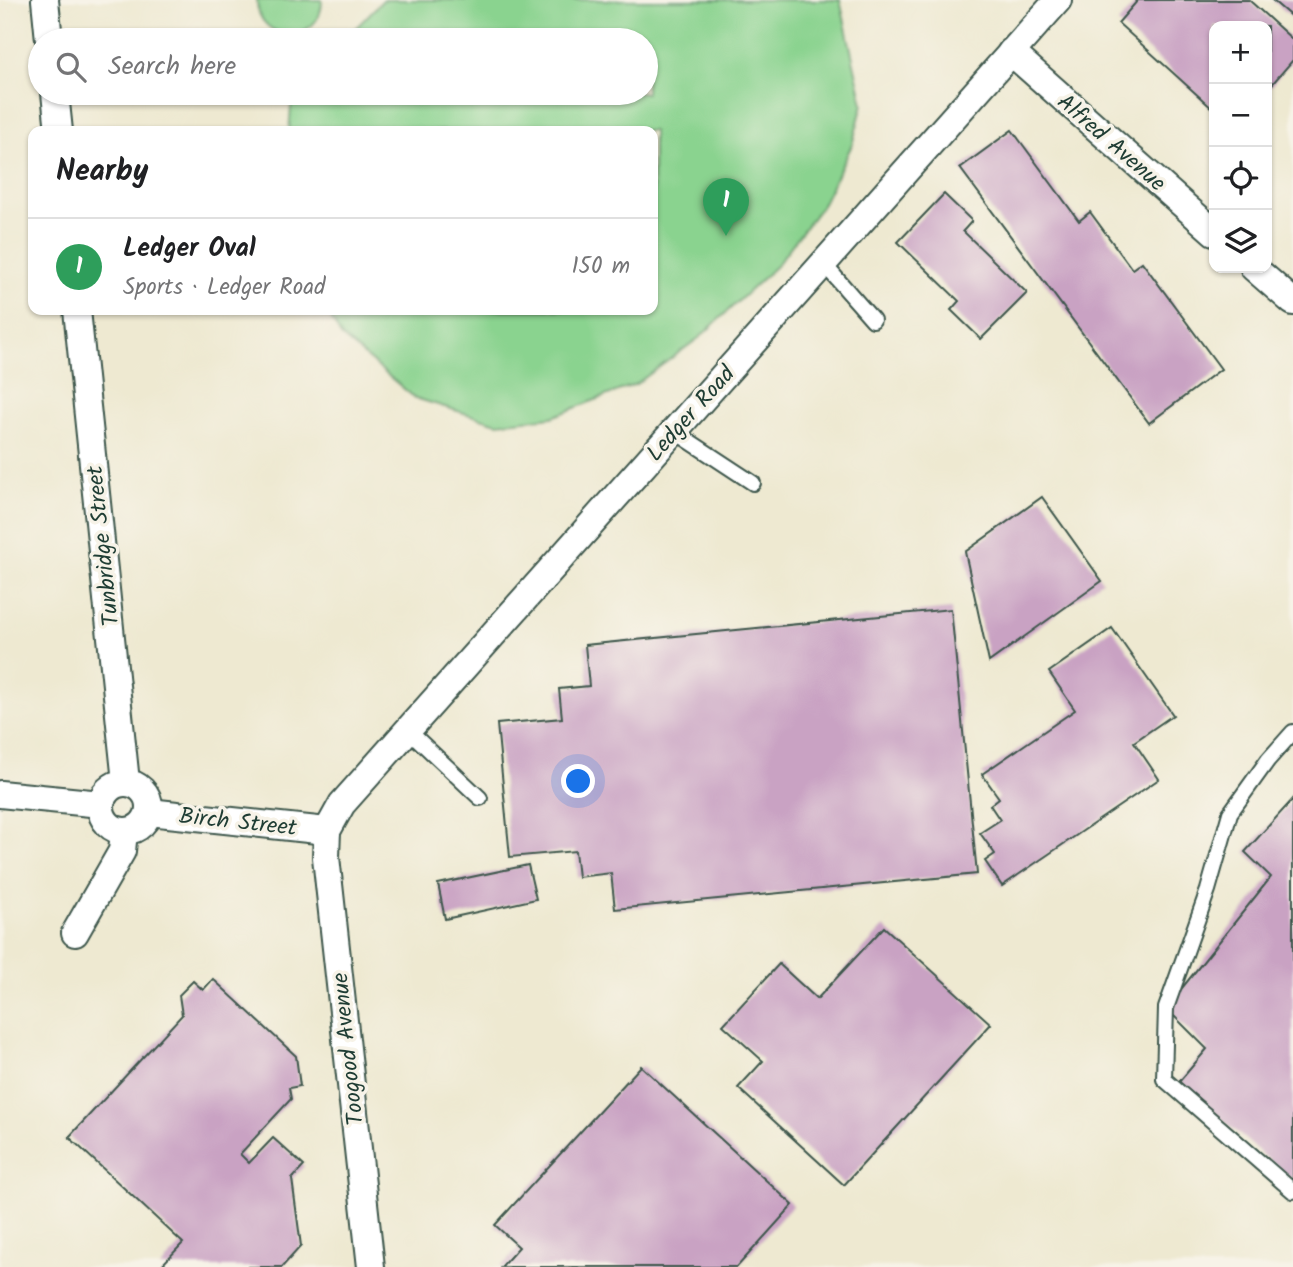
<!DOCTYPE html>
<meta charset="utf-8">
<style>
:root{--surface:#fff;--page:#f6f6f6;--text:#202124;--muted:#757577;--line:#e0e0e0;--accent:#b45309}
body{margin:0;font-family:Kalam,sans-serif;background:var(--page);color:var(--text)}
.controls{position:absolute;right:21px;top:21px;display:grid;overflow:hidden;border-radius:14px;box-shadow:0 2px 5px #0004}
.controls button{width:63px;height:63px;display:grid;place-items:center;padding:0;border:0;border-bottom:2px solid var(--line);background:var(--surface);color:var(--text);font:35px sans-serif}
.you{position:absolute;left:579px;top:782px;width:24px;height:24px;margin:-18px;border:5px solid #fff;border-radius:50%;background:#1a73e8;box-shadow:0 0 0 10px #1a73e833}
.badge{display:grid;place-items:center;width:46px;height:46px;border-radius:50%;background:var(--accent);color:#fff;font-size:23px;font-weight:700}
.pin{position:absolute;translate:-50% -58px;filter:drop-shadow(0 2px 4px #0008)}
.pin::after{content:'';position:absolute;top:37px;width:24px;height:21px;background:inherit;clip-path:polygon(0 0,100% 0,50% 100%)}
.list{margin:0;padding:0;list-style:none}
h2{display:flex;justify-content:space-between;align-items:center;height:91px;margin:0;padding:0 28px;font-size:30px}
h2 small{font-size:23px;font-weight:400;color:var(--muted)}
.list li{display:grid;grid-template-columns:46px 1fr auto;gap:21px;align-items:center;box-sizing:border-box;height:98px;padding:0 28px;border-top:2px solid var(--line)}
.list b{display:block;font-size:26px;white-space:nowrap}
.list p{margin:0;font-size:23px;white-space:nowrap;color:var(--muted)}
.list em{font-size:23px;font-style:normal;color:var(--muted)}
.icon{flex:none;width:38px;height:38px;fill:none;stroke:currentColor;stroke-width:2;stroke-linecap:round;stroke-linejoin:round}
.map{position:relative;flex:none;width:1293px;height:1267px;overflow:hidden}
.search{position:absolute;background:var(--surface);box-shadow:0 2px 5px #0004;left:28px;top:28px;width:630px;height:77px;display:flex;align-items:center;gap:18px;box-sizing:border-box;padding:0 24px;border-radius:38px;color:var(--muted);font-size:26px}
.panel{position:absolute;background:var(--surface);box-shadow:0 2px 5px #0004;left:28px;top:126px;width:630px;height:189px;border-radius:14px}
.map>svg:first-child{display:block}
</style>
<div class="map">
<svg width="1293" height="1267" viewBox="0 0 1293 1267">
<rect width="100%" height="100%" fill="#f7f3e8"/>
<filter id="ink" filterUnits="userSpaceOnUse"><feTurbulence type="fractalNoise" baseFrequency=".0143" numOctaves="2"/><feDisplacementMap in="SourceGraphic" scale="14" xChannelSelector="R" yChannelSelector="G"/><feConvolveMatrix kernelMatrix="1 2 1 2 8 2 1 2 1" color-interpolation-filters="sRGB"/></filter>
<filter id="wash" filterUnits="userSpaceOnUse"><feTurbulence type="fractalNoise" baseFrequency=".00686" numOctaves="4" result="noise"/><feDisplacementMap in="SourceGraphic" scale="28" xChannelSelector="R" yChannelSelector="G"/><feGaussianBlur stdDeviation="1.57" result="paint"/><feColorMatrix in="noise" values="0 0 0 0 0 0 0 0 0 0 0 0 0 0 0 0 0 1.4 0 .05"/><feComposite in="paint" operator="in"/></filter>
<g filter="url(#wash)">
<rect width="100%" height="100%" fill="#eee9d1"/>
<g fill="#8ad38f" stroke="#548862" stroke-width="2">
<path d="M257 0H322C322 45 257 45 257 0Z"/>
<polygon points="383,0 840,0 863,104 852,145 822,205 776,266 699,338 636,384 552,417 497,423 415,398 341,336 326,310 653,310 653,131 289,131 292,96 295,93 646,93 646,40 344,40"/>
</g>
<g id="blocks">
<g fill="#c9a2c3">
<polygon points="1138,0 1249,0 1293,40 1293,60 1267,90 1267,26 1214,26 1214,110 1118,23"/>
<polygon points="1272,0 1293,0 1293,18"/>
<polygon points="1012,130 1079,221 1090,212 1132,269 1142,262 1221,369 1149,423 960,168"/>
<polygon points="944,194 972,221 963,231 1027,293 981,339 951,310 959,301 898,242"/>
<polygon points="1042,497 1102,581 989,662 965,552"/>
<polygon points="951,609 977,874 615,909 611,873 578,877 575,851 510,857 497,724 562,718 559,689 589,686 585,645"/>
<polygon points="1112,628 1173,715 1134,742 1159,779 1002,886 985,861 995,854 980,833 1000,820 990,805 999,798 982,774 1075,710 1049,672"/>
<polygon points="1293,799 1293,1181 1179,1082 1207,1049 1166,1008 1271,877 1245,852"/>
<polygon points="528,865 536,899 445,919 438,884"/>
<polygon points="884,927 991,1024 844,1185 738,1088 763,1061 723,1025 779,964 817,999"/>
<polygon points="213,979 296,1056 300,1086 289,1088 291,1099 240,1154 249,1163 273,1138 304,1166 292,1179 301,1246 282,1267 160,1267 183,1243 69,1137 182,1015 179,995 193,981 203,990"/>
<polygon points="641,1066 793,1205 737,1267 501,1267 519,1247 495,1225"/>
</g>
</g>
</g>
<g filter="url(#ink)">
<use href="#blocks" fill-opacity="0" stroke="#3e574c" stroke-width="2"/>
<g fill="none" stroke-linecap="round" stroke-linejoin="round">
<g stroke="#3e574c" stroke-width="18">
<g id="service">
<polyline points="823,263 873,320"/>
<polyline points="674,431 753,483"/>
<polyline points="408,730 480,798"/>
<polyline points="1293,732 1268,760 1230,813 1208,890 1166,1008 1164,1079 1293,1191"/>
</g>
</g>
<g stroke="#3e574c" stroke-width="30">
<g id="minor">
<polyline points="45,0 49,40"/>
<polyline points="1011,52 1214,232"/>
<polyline points="55,93 59,131"/>
<polyline points="1254,268 1293,302"/>
<polyline points="77,310 126,782"/>
<circle cx="125" cy="807" r="24"/>
<polyline points="0,794 101,804"/>
<polyline points="149,812 327,831"/>
<polyline points="75,933 122,851 124,832"/>
<polyline points="371,1267 326,857 327,831 342,804 1058,0"/>
</g>
</g>
<use href="#service" stroke="#fff" stroke-width="14"/>
<use href="#minor" stroke="#fff" stroke-width="26"/>
</g>
</g>
<g text-anchor="middle" stroke-width="7" stroke-linejoin="round" paint-order="stroke">
<g font-size="23" fill="#1f3d34" stroke="#f7f3e8">
<text transform="translate(1112 142) rotate(41)" y="8">Alfred Avenue</text>
<text transform="translate(690 413) rotate(-48)" y="8">Ledger Road</text>
<text transform="translate(102 546) rotate(-96)" y="8">Tunbridge Street</text>
<text transform="translate(238 821) rotate(6)" y="8">Birch Street</text>
<text transform="translate(347 1049) rotate(-96)" y="8">Toogood Avenue</text>
</g>
</g>
</svg>
<div class="controls">
<button>+</button>
<button>−</button>
<button><svg class="icon" aria-label="locate" viewBox="0 0 24 24"><circle cx="12" cy="12" r="6"/><path d="M12 2v4M12 18v4M2 12h4M18 12h4"/></svg></button>
<button><svg class="icon" aria-label="layers" viewBox="0 0 24 24"><path d="M12 4l9 5-9 5-9-5zM3 14l9 5 9-5"/></svg></button>
</div>
<div class="you"></div>
<div class="pin badge" style="left:726px;top:236px;background:#2e9e5b">1</div>
<div class="search"><svg class="icon" aria-label="search" viewBox="0 0 24 24"><circle cx="10" cy="10" r="6"/><path d="M15 15l6 6"/></svg>Search here</div>
<section class="panel">
<h2>Nearby<small></small></h2>
<ul class="list">
<li><span class="badge" style="background:#2e9e5b">1</span><div><b>Ledger Oval</b><p>Sports · Ledger Road</p></div><em>150 m</em></li>
</ul>
</section>
</div>
